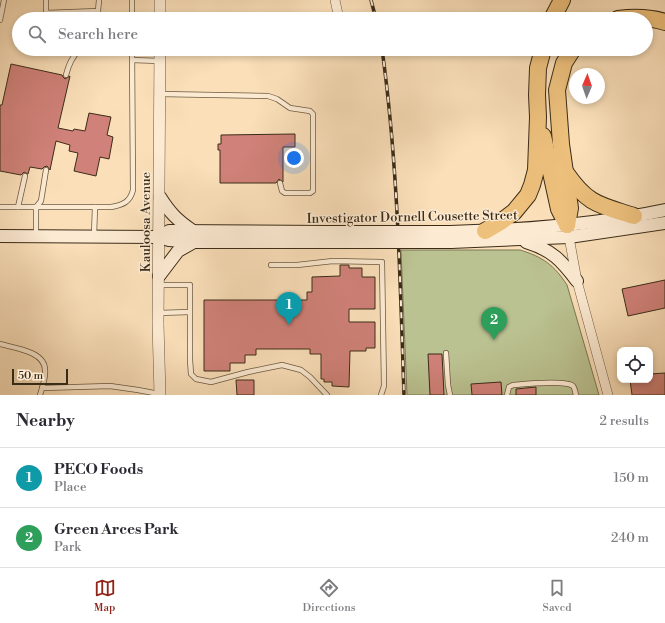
<!DOCTYPE html>
<style>
:root{--surface:#fff;--page:#f2f2f3;--text:#2b2b33;--muted:#7c7c81;--line:#e1e1e2;--accent:#8f2418}
body{margin:0;font-family:"Libre Bodoni",serif;background:var(--page);color:var(--text)}
.controls{position:absolute;right:12px;bottom:12px;display:grid;overflow:hidden;border-radius:8px;box-shadow:0 2px 6px #0003}
.controls button{width:36px;height:36px;display:grid;place-items:center;padding:0;border:0;border-bottom:1px solid var(--line);background:var(--surface);color:var(--text);font:20px sans-serif}
.compass{position:absolute;left:569px;top:68px;width:36px;height:36px;border-radius:50%;background:var(--surface);box-shadow:0 2px 6px #0003;rotate:2deg}
.scale{position:absolute;left:12px;bottom:10px;width:56px;box-sizing:border-box;padding-left:4px;border:2px solid #3b2c18;border-top:0;font-size:11px;line-height:14px;white-space:nowrap;color:#3b2c18;-webkit-text-stroke:3px #fcead2;paint-order:stroke}
.you{position:absolute;left:294px;top:158px;width:14px;height:14px;margin:-10px;border:3px solid #fff;border-radius:50%;background:#1a73e8;box-shadow:0 0 0 6px #1a73e833}
.badge{display:grid;place-items:center;width:26px;height:26px;border-radius:50%;background:var(--accent);color:#fff;font-size:13px;font-weight:700}
.pin{position:absolute;translate:-50% -33px;filter:drop-shadow(0 1px 2px #0008)}
.pin::after{content:'';position:absolute;top:21px;width:14px;height:12px;background:inherit;clip-path:polygon(0 0,100% 0,50% 100%)}
.list{margin:0;padding:0;list-style:none}
h2{display:flex;justify-content:space-between;align-items:center;height:52px;margin:0;padding:0 16px;font-size:17px}
h2 small{font-size:13px;font-weight:400;color:var(--muted)}
.list li{display:grid;grid-template-columns:26px 1fr auto;gap:12px;align-items:center;box-sizing:border-box;height:60px;padding:0 16px;border-top:1px solid var(--line)}
.list b{display:block;font-size:15px;white-space:nowrap}
.list p{margin:0;font-size:13px;white-space:nowrap;color:var(--muted)}
.list em{font-size:13px;font-style:normal;color:var(--muted)}
.icon{flex:none;width:22px;height:22px;fill:none;stroke:currentColor;stroke-width:2;stroke-linecap:round;stroke-linejoin:round}
.map{position:relative;flex:none;width:665px;height:395px;overflow:hidden}
.search{position:absolute;background:var(--surface);box-shadow:0 2px 6px #0003;left:12px;right:12px;top:12px;height:44px;display:flex;align-items:center;gap:10px;box-sizing:border-box;padding:0 14px;border-radius:22px;color:var(--muted);font-size:15px}
.sheet{height:172px;background:var(--surface)}
nav{display:flex;justify-content:space-around;align-items:center;box-sizing:border-box;height:56px;border-top:1px solid var(--line);background:var(--surface);font-size:11px;color:var(--muted)}
nav a{display:grid;justify-items:center;gap:2px}
nav .on{color:var(--accent)}
.map>svg:first-child{display:block}
</style>
<div class="map">
<svg width="665" height="395" viewBox="0 0 665 395">
<rect width="100%" height="100%" fill="#fadfb9"/>
<filter id="stains"><feTurbulence type="fractalNoise" baseFrequency=".005" numOctaves="4"/><feColorMatrix values="0 0 0 0 .2 0 0 0 0 .09 0 0 0 0 .02 0 0 0 .5 -.17"/></filter>
<radialGradient id="worn" r=".72"><stop offset=".6" stop-color="#630" stop-opacity="0"/><stop offset="1" stop-color="#630" stop-opacity=".3"/></radialGradient>
<path fill="#bbc291" stroke="#7b7754" d="M401 250H520C543 257 554 265 567 285L599 395H407Z"/>
<g fill="#d08179" stroke="#3b2c18">
<polygon points="11,64 62,75 63,77 65,79 70,76 58,128 73,131 74,129 85,131 89,113 111,117 107,135 113,137 109,159 100,157 96,176 74,171 78,153 69,151 70,145 56,141 50,170 47,166 44,167 42,169 30,167 28,174 24,172 21,175 0,171 0,105 2,105"/>
<polygon points="295,134 295,147 283,147 283,182 279,179 276,183 220,183 220,150 218,150 218,144 221,144 221,135"/>
<polygon points="340,265 349,265 349,268 362,268 362,277 375,277 375,309 349,309 349,322 375,322 375,348 366,348 366,351 350,351 349,387 332,386 332,382 324,382 324,379 321,379 321,354 310,354 310,349 256,349 256,355 245,355 245,363 230,363 230,371 204,371 204,300 307,300 307,292 312,292 312,277 340,276"/>
<polygon points="665,280 665,308 628,316 622,289"/>
<polygon points="428,354 442,354 444,395 430,395"/>
<polygon points="665,373 665,395 632,395 630,380 650,380 650,374"/>
<polygon points="236,380 254,380 254,395 237,395"/>
<polygon points="501,382 502,395 472,395 471,384"/>
<polygon points="536,387 536,395 516,395 516,389"/>
</g>
<g fill="none" stroke-linecap="round" stroke-linejoin="round">
<g stroke="#6b5940" stroke-width="6">
<g id="service">
<polyline points="46,0 46,13 98,11 99,0"/>
<polyline points="132,0 132,19"/>
<polyline points="98,19 98,11"/>
<polyline points="0,20 4,0"/>
<polyline points="132,60 160,61"/>
<path d="M66 75C69 64 72 57 80 49"/>
<polyline points="160,94 268,96 277,99 290,108 310,111 313,114 313,191 310,193 285,193 282,191 280,183"/>
<path d="M0 207H111C123 205 130 202 133 190L132 49"/>
<polyline points="18,207 25,176"/>
<polyline points="36,235 36,207 41,201 46,170"/>
<polyline points="94,235 95,207"/>
<polyline points="271,265 297,265 333,261 382,262 384,386 381,395"/>
<polyline points="190,312 190,360 191,374 196,379 211,382 248,372 282,365 301,370 310,377 327,395"/>
<polyline points="158,313 190,312 190,285 159,285"/>
<path d="M0 344C14 348 45 351 45 370 46 378 42 388 40 395"/>
<polyline points="446,353 448,385 450,395"/>
<polyline points="42,388 110,386 138,390 159,394"/>
<path d="M507 395 509 387 513 385C524 384 566 380 573 386 575 388 575 392 576 395"/>
</g>
</g>
<g stroke="#6b5940" stroke-width="10">
<g id="minor">
<polyline points="335,0 339,19"/>
<polyline points="198,49 204,49"/>
<polyline points="249,49 259,49"/>
<polyline points="302,49 314,49"/>
<polyline points="569,237 577,281 608,395"/>
</g>
</g>
<g stroke="#6b5940" stroke-width="12">
<g id="tertiary">
<polyline points="160,0 160,19"/>
<polyline points="160,395 158,324 160,49"/>
</g>
</g>
<g stroke="#3b2c18" stroke-width="14">
<g id="secondary">
<path d="M160 197C170 213 177 220 193 231"/>
<path d="M450 232C522 230 594 225 665 210"/>
<polyline points="0,236 159,237 169,240 194,242 326,242"/>
<polyline points="159,237 169,231 327,232"/>
<polyline points="451,242 569,237 665,223"/>
<path d="M526 242C552 250 561 260 577 281"/>
<polyline points="159,276 178,251 194,242"/>
</g>
</g>
<g stroke="#3b2c18" stroke-width="18">
<g id="motorway">
<polyline points="552,19 562,0"/>
<path d="M618 19C634 17 649 17 665 22"/>
<polyline points="543,136 559,209 567,225"/>
<path d="M566 173C588 205 600 205 634 216"/>
<polyline points="567,225 570,208 561,144 557,90 564,63 573,49"/>
<polyline points="485,231 502,221 514,212 528,195 532,185 536,170 538,117 537,95 538,68 543,49"/>
</g>
</g>
<use href="#service" stroke="#fcead2" stroke-width="4.5"/>
<use href="#minor" stroke="#fcead2" stroke-width="9"/>
<use href="#tertiary" stroke="#fcead2" stroke-width="11"/>
<use href="#secondary" stroke="#fcead2" stroke-width="12"/>
<use href="#motorway" stroke="#edc07c" stroke-width="16"/>
<g stroke="#3b2c18" stroke-width="3.5">
<g id="rail">
<polyline points="371,0 376,19"/>
<path d="M382 49C398 164 400 280 404 395"/>
</g>
</g>
<use href="#rail" stroke="#fcead2" stroke-width="2" stroke-dasharray="6" stroke-linecap="butt"/>
<g stroke="#3b2c18" stroke-width="14" stroke-linecap="butt">
<g id="secondary-bridge">
<polyline points="327,232 450,232"/>
<polyline points="326,242 451,242"/>
</g>
</g>
<use href="#secondary-bridge" stroke="#fcead2" stroke-width="12"/>
</g>
<g text-anchor="middle" stroke-width="3" stroke-linejoin="round" paint-order="stroke">
<g font-size="13" fill="#3b2c18" stroke="#fcead2">
<text transform="translate(412 216) rotate(-1)" y="5">Investigator Dornell Cousette Street</text>
<text transform="translate(145 222) rotate(-90)" y="5">Kauloosa Avenue</text>
</g>
</g>
<rect width="100%" height="100%" filter="url(#stains)"/>
<rect width="100%" height="100%" fill="url(#worn)"/>
</svg>
<div class="controls">
<button><svg class="icon" aria-label="locate" viewBox="0 0 24 24"><circle cx="12" cy="12" r="6"/><path d="M12 2v4M12 18v4M2 12h4M18 12h4"/></svg></button>
</div>
<svg class="compass" viewBox="-18 -18 36 36"><path d="M0-13l5 13h-10z" fill="#e53935"/><path d="M0 13l5-13h-10z" fill="#7c7c81"/></svg>
<div class="scale">50 m</div>
<div class="you"></div>
<div class="pin badge" style="left:289px;top:325px;background:#0f9aa8">1</div>
<div class="pin badge" style="left:494px;top:340px;background:#2e9e5b">2</div>
<div class="search"><svg class="icon" aria-label="search" viewBox="0 0 24 24"><circle cx="10" cy="10" r="6"/><path d="M15 15l6 6"/></svg>Search here</div>
</div>
<section class="sheet">
<h2>Nearby<small>2 results</small></h2>
<ul class="list">
<li><span class="badge" style="background:#0f9aa8">1</span><div><b>PECO Foods</b><p>Place</p></div><em>150 m</em></li>
<li><span class="badge" style="background:#2e9e5b">2</span><div><b>Green Arces Park</b><p>Park</p></div><em>240 m</em></li>
</ul>
</section>
<nav>
<a class="on"><svg class="icon" aria-label="map" viewBox="0 0 24 24"><path d="M3 6l6-2 6 2 6-2v14l-6 2-6-2-6 2zM9 4v14M15 6v14"/></svg>Map</a>
<a><svg class="icon" aria-label="directions" viewBox="0 0 24 24"><path d="M12 3l9 9-9 9-9-9zM9 14v-3h6M13 9l2 2-2 2"/></svg>Directions</a>
<a><svg class="icon" aria-label="saved" viewBox="0 0 24 24"><path d="M7 4h10v16l-5-4-5 4z"/></svg>Saved</a>
</nav>
